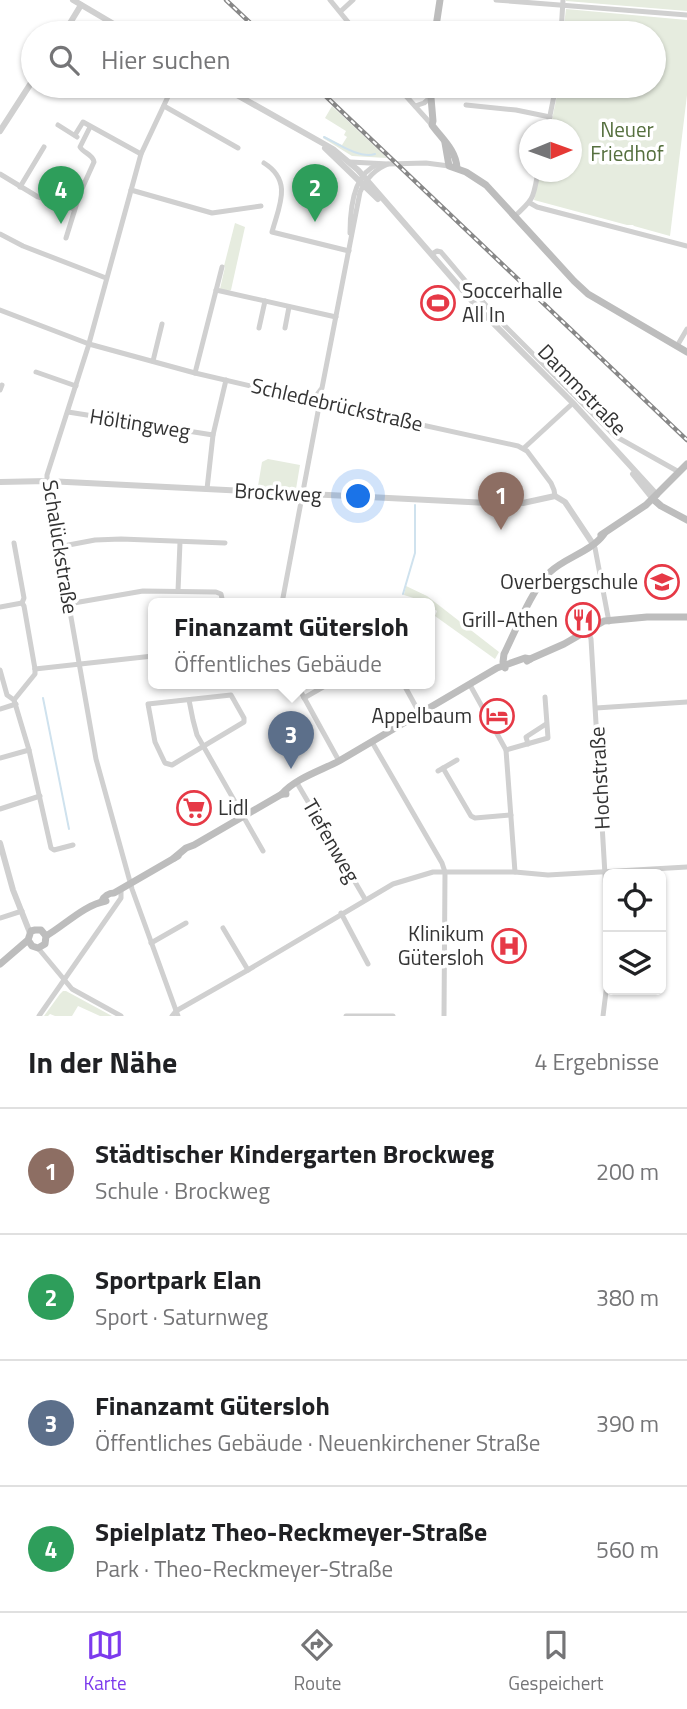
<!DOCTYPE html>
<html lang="de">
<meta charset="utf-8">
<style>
:root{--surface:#fff;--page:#f2f2f2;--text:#202124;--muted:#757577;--line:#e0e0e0;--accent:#7c3aed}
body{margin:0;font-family:"Titillium Web",sans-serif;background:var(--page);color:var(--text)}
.controls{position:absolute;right:21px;bottom:21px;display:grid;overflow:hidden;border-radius:10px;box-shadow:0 2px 5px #0004}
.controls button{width:63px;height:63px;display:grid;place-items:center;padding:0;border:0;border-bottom:2px solid var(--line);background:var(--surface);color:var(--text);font:35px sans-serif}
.compass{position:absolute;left:519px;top:119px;width:63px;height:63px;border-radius:50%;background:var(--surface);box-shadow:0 2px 5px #0004;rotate:89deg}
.you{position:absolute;left:359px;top:497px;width:24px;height:24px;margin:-18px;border:5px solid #fff;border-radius:50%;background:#1a73e8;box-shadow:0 0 0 10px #1a73e833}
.badge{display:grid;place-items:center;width:46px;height:46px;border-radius:50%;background:var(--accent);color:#fff;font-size:23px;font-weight:700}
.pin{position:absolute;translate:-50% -58px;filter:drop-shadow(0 2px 4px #0008)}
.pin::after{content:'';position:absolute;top:37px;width:24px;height:21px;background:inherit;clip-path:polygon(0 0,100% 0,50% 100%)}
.popup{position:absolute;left:148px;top:598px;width:287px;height:91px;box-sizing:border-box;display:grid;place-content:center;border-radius:10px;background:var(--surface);filter:drop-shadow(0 2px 5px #0005);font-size:23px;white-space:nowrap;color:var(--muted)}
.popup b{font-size:26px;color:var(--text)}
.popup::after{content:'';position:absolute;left:50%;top:100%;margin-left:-14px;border:14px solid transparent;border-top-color:var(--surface)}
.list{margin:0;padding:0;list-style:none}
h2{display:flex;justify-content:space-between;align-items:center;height:91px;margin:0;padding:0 28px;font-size:30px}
h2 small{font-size:23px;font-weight:400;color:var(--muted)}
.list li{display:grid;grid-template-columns:46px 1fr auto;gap:21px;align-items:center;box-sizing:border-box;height:126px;padding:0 28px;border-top:2px solid var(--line)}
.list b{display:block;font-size:26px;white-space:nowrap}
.list p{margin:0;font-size:23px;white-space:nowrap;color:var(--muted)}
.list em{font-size:23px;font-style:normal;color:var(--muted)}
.icon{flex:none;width:38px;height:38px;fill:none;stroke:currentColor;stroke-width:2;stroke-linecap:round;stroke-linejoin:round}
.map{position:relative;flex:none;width:687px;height:1016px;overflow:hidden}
.search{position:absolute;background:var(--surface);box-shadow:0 2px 5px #0004;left:21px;right:21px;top:21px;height:77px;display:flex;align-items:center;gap:18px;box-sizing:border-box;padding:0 24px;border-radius:38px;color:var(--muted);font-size:26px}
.sheet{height:595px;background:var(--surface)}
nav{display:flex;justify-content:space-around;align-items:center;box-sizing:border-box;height:98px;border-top:2px solid var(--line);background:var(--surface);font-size:19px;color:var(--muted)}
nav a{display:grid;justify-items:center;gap:4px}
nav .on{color:var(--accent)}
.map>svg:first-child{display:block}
</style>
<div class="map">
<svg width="687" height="1016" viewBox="0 0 687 1016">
<rect width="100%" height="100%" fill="#fff"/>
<g fill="#e6ecdf">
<polygon points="566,0 687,0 687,11 566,1"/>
<polygon points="566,9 687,20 687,95 670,236 634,226 633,225 627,225 534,200 540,172 572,172 572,130 550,129 559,86 654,86 654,33 563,33"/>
<polygon points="332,106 387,158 352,156 323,138 324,136 342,145 347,137 344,135 346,131 325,118"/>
<polygon points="235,223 245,227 231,290 229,291 220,289 225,267 224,266"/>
<polygon points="268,459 300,465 296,489 258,486 262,462"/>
<polygon points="406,586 427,596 499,652 495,659 435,616 437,611 429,605 429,603 404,595"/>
<polygon points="63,991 66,991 112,1016 100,1016 78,1006 72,1016 55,1016 50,1014 48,1016 44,1016 60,994"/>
</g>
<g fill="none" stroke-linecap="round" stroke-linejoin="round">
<g stroke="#cfe2ee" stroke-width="2">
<path d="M324 137C338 144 360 159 375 154"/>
<polyline points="403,594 415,553 415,505"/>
<polyline points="43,698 69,829"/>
</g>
<g stroke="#d0d0d0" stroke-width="5">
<polyline points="330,0 357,33"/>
<polyline points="496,0 687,15"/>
<polyline points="341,11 353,0"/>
<polyline points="561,33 563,0"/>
<polyline points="173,86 141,154 88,347 47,475 47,481 96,759 132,889 178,1016"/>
<polyline points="397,86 432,125"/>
<polyline points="466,105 516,110 550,117"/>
<polyline points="164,106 238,148"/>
<polyline points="415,106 424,103 431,97"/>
<polyline points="58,125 77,137"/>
<polyline points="547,130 556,86"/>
<polyline points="75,135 83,122 141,154"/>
<polyline points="350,162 388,164 426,163 449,166"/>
<path d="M264 163C293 181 279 206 272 232L349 251"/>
<polyline points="0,174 38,197 74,209"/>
<polyline points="20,187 44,147"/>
<polyline points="131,190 212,213 261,206"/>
<polyline points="530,203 537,207 687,246"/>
<path d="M514 217C535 198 533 198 538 172"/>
<path d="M350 233C350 210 353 174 377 165"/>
<polyline points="0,234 23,246 106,278"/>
<path d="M66 238 80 193 94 162C93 154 83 153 80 147L90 127"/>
<polyline points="432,254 437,251 441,252 495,316 615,436 679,472"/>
<polyline points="216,290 336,317"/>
<polyline points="0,310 89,344 195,373 298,397 305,398 316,396"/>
<polyline points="259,328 265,301"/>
<polyline points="285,328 289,307"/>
<polyline points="677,346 687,329"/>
<polyline points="153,361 162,324"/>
<polyline points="36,372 76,386"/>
<polyline points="195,373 222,267"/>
<polyline points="0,390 2,385"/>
<polyline points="316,396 322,403 518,446 527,451 551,483 554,490 555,496"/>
<path d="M316 396 322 388 360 192C366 179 375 169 388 164"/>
<polyline points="68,412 213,435"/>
<polyline points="524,448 573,403"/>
<polyline points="207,489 213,435 226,380"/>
<polyline points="14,543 24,598 22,603 24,606 35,669"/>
<polyline points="593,544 595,548 609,622"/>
<polyline points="58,547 95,540 121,539 225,543"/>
<polyline points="178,591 180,542"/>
<polyline points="282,603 320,401"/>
<polyline points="68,604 143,591 216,592 221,594 223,603"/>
<polyline points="0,607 22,603"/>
<polyline points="588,630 591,639 608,925"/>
<polyline points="35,669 35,674 14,700 29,750 51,848 54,850 73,845"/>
<polyline points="35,669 153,656"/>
<polyline points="0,670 7,695 14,700"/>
<polyline points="296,683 339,761"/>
<polyline points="403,683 420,714"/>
<polyline points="470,685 506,750 515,872"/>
<polygon points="231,695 244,718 244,722 172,765 165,763 155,742 148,704"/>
<polyline points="304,698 330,683"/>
<polyline points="189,700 193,720 197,735 263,851"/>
<polyline points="596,708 687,702"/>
<polyline points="0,709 16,704"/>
<polyline points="372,742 442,863 445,872 444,1016"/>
<polyline points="528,744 526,737 546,724"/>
<polyline points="506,750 548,738 545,697"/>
<polyline points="0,758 29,750"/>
<polyline points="443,768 471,816 475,818 511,815"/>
<polyline points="438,771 457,760"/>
<polyline points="297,783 365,899"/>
<polyline points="0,809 40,796"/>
<polyline points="341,913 368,964"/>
<polyline points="0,918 22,911"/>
<polyline points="223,928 248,970"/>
<polyline points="151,943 186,923"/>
<polyline points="38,948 72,989 121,1016"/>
<polyline points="39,1016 121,898 121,890"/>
<polyline points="172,1016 176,1011 248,970 393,884 433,872 515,872 548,875 687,867"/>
<polyline points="346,1016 393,1016"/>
<polyline points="603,1016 608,975"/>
</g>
<g stroke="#d0d0d0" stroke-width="6">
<polyline points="73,0 129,33"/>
<polyline points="64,33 81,5"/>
<polyline points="221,86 333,149 358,170 479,309 573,403 657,495"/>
<polyline points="0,131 33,80"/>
<polyline points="325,148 378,199"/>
<polyline points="633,474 653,499"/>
<polyline points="0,482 47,481 508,504 523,503 555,496 565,502 593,544"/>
<polyline points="0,843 13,890 30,933"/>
</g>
<g stroke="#bdbdbd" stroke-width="7">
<polyline points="435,33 440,0"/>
<path d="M430 86 433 121 432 125C442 139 456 150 457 168"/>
<polyline points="445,143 449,166 466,172 486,185 574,281 588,294 687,352"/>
<polyline points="653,499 661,506 687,520"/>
<polyline points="601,535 646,505 687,464"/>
<polyline points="527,661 530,659 564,644 604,621 647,617 687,617"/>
<path d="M505 668 503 662 504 654C515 632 533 587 550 572 566 557 591 552 604 534"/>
<path d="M282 794C294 779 322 770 339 761L497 668 525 658 530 659"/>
<polyline points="174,858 186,848 194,845 282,794 286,794"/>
<path d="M102 901C104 896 109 893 114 893L178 856"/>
<path d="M46 936C65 925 84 905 106 901"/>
<polyline points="0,964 28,940 31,931 35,930 41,930 46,936 45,944 38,948 32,946 28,940"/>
</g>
<g stroke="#888" stroke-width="4.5">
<g id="rail">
<polyline points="226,0 261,33"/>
<polyline points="315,86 687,440"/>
</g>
</g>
<use href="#rail" stroke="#fff" stroke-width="2" stroke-dasharray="5" stroke-linecap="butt"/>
</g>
<defs>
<g id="stadium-ring" transform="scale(1.75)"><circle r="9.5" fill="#fff" stroke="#e63946" stroke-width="1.5"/><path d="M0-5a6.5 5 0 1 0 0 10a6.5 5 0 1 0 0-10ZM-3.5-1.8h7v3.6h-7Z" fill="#e63946"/></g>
<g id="school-ring" transform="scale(1.75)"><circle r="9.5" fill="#fff" stroke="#e63946" stroke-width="1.5"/><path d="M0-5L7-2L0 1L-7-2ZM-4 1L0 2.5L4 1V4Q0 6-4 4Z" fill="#e63946"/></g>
<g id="restaurant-ring" transform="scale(1.75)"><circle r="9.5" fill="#fff" stroke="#e63946" stroke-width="1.5"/><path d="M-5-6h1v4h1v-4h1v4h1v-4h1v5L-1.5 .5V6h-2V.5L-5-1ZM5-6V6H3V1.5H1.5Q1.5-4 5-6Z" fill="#e63946"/></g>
<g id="hotel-ring" transform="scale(1.75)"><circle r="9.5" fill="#fff" stroke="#e63946" stroke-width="1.5"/><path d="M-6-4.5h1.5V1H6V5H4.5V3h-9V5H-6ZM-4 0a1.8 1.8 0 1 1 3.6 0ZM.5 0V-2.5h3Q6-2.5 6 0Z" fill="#e63946"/></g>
<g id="supermarket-ring" transform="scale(1.75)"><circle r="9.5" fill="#fff" stroke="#e63946" stroke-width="1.5"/><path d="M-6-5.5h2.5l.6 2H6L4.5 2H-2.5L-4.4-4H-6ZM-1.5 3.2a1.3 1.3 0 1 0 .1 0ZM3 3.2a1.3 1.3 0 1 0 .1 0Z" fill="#e63946"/></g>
<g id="hospital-ring" transform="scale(1.75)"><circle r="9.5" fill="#fff" stroke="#e63946" stroke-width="1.5"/><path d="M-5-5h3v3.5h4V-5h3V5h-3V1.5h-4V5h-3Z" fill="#e63946"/></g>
</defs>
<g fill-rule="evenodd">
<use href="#stadium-ring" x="438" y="303"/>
<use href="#school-ring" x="662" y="582"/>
<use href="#restaurant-ring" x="583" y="620"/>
<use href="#hotel-ring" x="497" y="716"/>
<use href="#supermarket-ring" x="194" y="808"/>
<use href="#hospital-ring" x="509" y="946"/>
</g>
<g text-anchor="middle" stroke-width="7" stroke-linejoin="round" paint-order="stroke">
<g font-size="21" fill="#56703f" stroke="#fff">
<text x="627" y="137">Neuer<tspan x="627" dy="24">Friedhof</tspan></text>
</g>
<g font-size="21" fill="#333" stroke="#fff" text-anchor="end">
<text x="462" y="298" text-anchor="start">Soccerhalle<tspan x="462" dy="24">All In</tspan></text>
<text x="638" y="589">Overbergschule</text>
<text x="558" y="627">Grill-Athen</text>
<text x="472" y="723">Appelbaum</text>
<text x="218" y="815" text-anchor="start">Lidl</text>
<text x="484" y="941">Klinikum<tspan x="484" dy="24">Gütersloh</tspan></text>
</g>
<g font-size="21" fill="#333" stroke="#fff">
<text transform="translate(582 390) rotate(46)" y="7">Dammstraße</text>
<text transform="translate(337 405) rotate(13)" y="7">Schledebrückstraße</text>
<text transform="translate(140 424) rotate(9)" y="7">Höltingweg</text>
<text transform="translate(278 493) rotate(3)" y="7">Brockweg</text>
<text transform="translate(60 547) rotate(81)" y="7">Schalückstraße</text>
<text transform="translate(600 778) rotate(-93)" y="7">Hochstraße</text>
<text transform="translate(331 841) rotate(60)" y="7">Tiefenweg</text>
</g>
</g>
</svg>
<div class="controls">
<button><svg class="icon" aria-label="locate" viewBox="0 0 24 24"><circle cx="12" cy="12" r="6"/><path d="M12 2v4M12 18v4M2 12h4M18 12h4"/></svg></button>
<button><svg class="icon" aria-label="layers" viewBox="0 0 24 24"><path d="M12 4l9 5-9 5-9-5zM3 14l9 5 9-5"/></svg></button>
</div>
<svg class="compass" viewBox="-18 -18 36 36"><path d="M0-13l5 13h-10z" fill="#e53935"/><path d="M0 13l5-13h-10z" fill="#757577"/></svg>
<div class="you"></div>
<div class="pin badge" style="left:501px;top:530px;background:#8d6e63">1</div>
<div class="pin badge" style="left:315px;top:222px;background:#2e9e5b">2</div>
<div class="pin badge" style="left:291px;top:769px;background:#5c6f8a">3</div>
<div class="popup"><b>Finanzamt Gütersloh</b>Öffentliches Gebäude</div>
<div class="pin badge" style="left:61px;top:224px;background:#2e9e5b">4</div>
<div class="search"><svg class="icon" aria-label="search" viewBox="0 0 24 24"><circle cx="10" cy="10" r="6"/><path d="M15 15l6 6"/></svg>Hier suchen</div>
</div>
<section class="sheet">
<h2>In der Nähe<small>4 Ergebnisse</small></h2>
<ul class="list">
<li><span class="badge" style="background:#8d6e63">1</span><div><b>Städtischer Kindergarten Brockweg</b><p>Schule · Brockweg</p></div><em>200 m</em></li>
<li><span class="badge" style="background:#2e9e5b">2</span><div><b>Sportpark Elan</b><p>Sport · Saturnweg</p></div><em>380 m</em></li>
<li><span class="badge" style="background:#5c6f8a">3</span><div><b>Finanzamt Gütersloh</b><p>Öffentliches Gebäude · Neuenkirchener Straße</p></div><em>390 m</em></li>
<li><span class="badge" style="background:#2e9e5b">4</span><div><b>Spielplatz Theo-Reckmeyer-Straße</b><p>Park · Theo-Reckmeyer-Straße</p></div><em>560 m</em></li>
</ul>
</section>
<nav>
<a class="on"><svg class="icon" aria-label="map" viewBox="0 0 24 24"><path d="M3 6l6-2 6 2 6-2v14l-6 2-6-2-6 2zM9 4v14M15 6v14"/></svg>Karte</a>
<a><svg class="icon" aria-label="directions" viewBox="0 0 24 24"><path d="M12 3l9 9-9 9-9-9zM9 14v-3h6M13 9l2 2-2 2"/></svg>Route</a>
<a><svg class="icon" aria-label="saved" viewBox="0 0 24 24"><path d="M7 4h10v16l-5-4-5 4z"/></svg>Gespeichert</a>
</nav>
